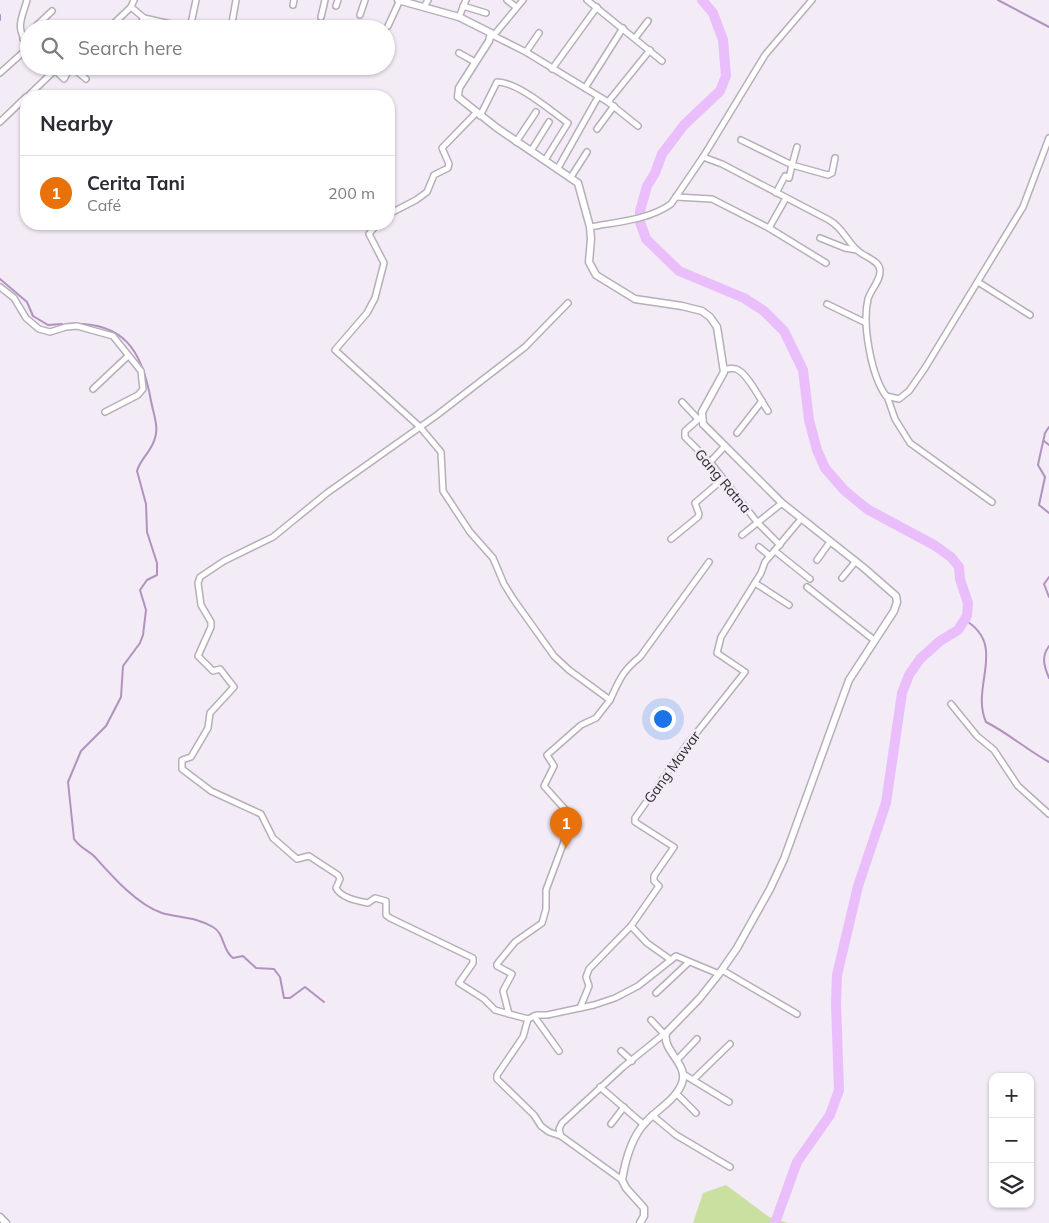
<!DOCTYPE html>
<meta charset="utf-8">
<style>
:root{--surface:#fff;--page:#f2f2f3;--text:#2b2b33;--muted:#7c7c81;--line:#e1e1e2;--accent:#2563eb}
body{margin:0;font-family:Mulish,sans-serif;background:var(--page);color:var(--text)}
.controls{position:absolute;right:15px;bottom:15px;display:grid;overflow:hidden;border-radius:10px;box-shadow:0 1px 4px #0004}
.controls button{width:45px;height:45px;display:grid;place-items:center;padding:0;border:0;border-bottom:1px solid var(--line);background:var(--surface);color:var(--text);font:25px sans-serif}
.you{position:absolute;left:662px;top:718px;width:18px;height:18px;margin:-12px;border:4px solid #fff;border-radius:50%;background:#1a73e8;box-shadow:0 0 0 8px #1a73e833}
.badge{display:grid;place-items:center;width:32px;height:32px;border-radius:50%;background:var(--accent);color:#fff;font-size:16px;font-weight:700}
.pin{position:absolute;translate:-50% -41px;filter:drop-shadow(0 1px 2px #0008)}
.pin::after{content:'';position:absolute;top:26px;width:18px;height:15px;background:inherit;clip-path:polygon(0 0,100% 0,50% 100%)}
.list{margin:0;padding:0;list-style:none}
h2{display:flex;justify-content:space-between;align-items:center;height:65px;margin:0;padding:0 20px;font-size:21px}
h2 small{font-size:16px;font-weight:400;color:var(--muted)}
.list li{display:grid;grid-template-columns:32px 1fr auto;gap:15px;align-items:center;box-sizing:border-box;height:75px;padding:0 20px;border-top:1px solid var(--line)}
.list b{display:block;font-size:19px;white-space:nowrap}
.list p{margin:0;font-size:16px;white-space:nowrap;color:var(--muted)}
.list em{font-size:16px;font-style:normal;color:var(--muted)}
.icon{flex:none;width:28px;height:28px;fill:none;stroke:currentColor;stroke-width:2;stroke-linecap:round;stroke-linejoin:round}
.map{position:relative;flex:none;width:1049px;height:1223px;overflow:hidden}
.search{position:absolute;background:var(--surface);box-shadow:0 1px 4px #0004;left:20px;top:20px;width:375px;height:55px;display:flex;align-items:center;gap:12px;box-sizing:border-box;padding:0 18px;border-radius:28px;color:var(--muted);font-size:19px}
.panel{position:absolute;background:var(--surface);box-shadow:0 1px 4px #0004;left:20px;top:90px;width:375px;height:140px;border-radius:20px}
.map>svg:first-child{display:block}
</style>
<div class="map">
<svg width="1049" height="1223" viewBox="0 0 1049 1223">
<rect width="100%" height="100%" fill="#f3ebf6"/>
<polygon fill="#cae0a0" points="726,1185 769,1217 788,1223 693,1223 703,1193"/>
<g fill="none" stroke-linecap="round" stroke-linejoin="round">
<g stroke="#b192be" stroke-width="2">
<polyline points="998,0 1049,27"/>
<polyline points="0,15 0,20"/>
<polyline points="0,279 27,302 33,316 48,325 62,324"/>
<path d="M68 324C123 321 142 349 151 401 153 412 159 427 155 438 152 451 140 459 137 471L146 504 147 532 157 563V575L147 580 140 590 146 610 143 635 140 643 123 666 121 697 106 726 81 751 68 782 74 839C80 848 88 850 95 857 111 875 137 905 162 913 179 918 197 917 213 927 225 934 222 950 233 958L243 956 256 968 274 969 280 977 284 998H290L305 987 324 1002"/>
<polyline points="1049,427 1045,433 1039,460 1038,465 1045,477 1039,505 1049,513"/>
<polyline points="1044,441 1049,445"/>
<polyline points="1049,577 1044,584 1049,597"/>
<path d="M965 620C1008 646 970 686 986 722 1008 733 1027 750 1049 762"/>
<path d="M1049 646C1041 657 1044 666 1049 678"/>
</g>
<polyline stroke="#eabefb" stroke-width="10" points="702,0 713,13 723,40 726,76 720,91 684,125 662,154 655,173 647,186 640,211 640,222 646,239 679,271 744,298 764,311 784,331 803,370 809,420 817,450 825,468 844,490 867,509 934,545 951,557 959,567 960,579 968,603 967,616 958,630 940,641 920,659 909,675 902,693 886,803 858,886 837,975 836,1003 839,1090 830,1115 797,1162 775,1223"/>
<g stroke="#b6afb9" stroke-width="8">
<g id="minor">
<path d="M27 0C22 18 14 29 29 45"/>
<polyline points="507,0 516,7"/>
<polyline points="587,0 662,61"/>
<polyline points="293,5 294,0"/>
<polyline points="336,6 338,0"/>
<polyline points="463,6 486,13"/>
<polyline points="131,7 144,18 193,29"/>
<polyline points="424,7 428,0"/>
<polyline points="360,15 365,0"/>
<polyline points="321,17 325,0"/>
<polyline points="459,17 466,0"/>
<polyline points="388,26 400,0"/>
<polyline points="190,28 196,0"/>
<polyline points="33,29 52,11"/>
<polyline points="108,29 131,7 134,0"/>
<polyline points="137,29 144,18"/>
<polyline points="231,29 236,0"/>
<polyline points="492,35 526,52 608,102 638,126"/>
<polyline points="494,35 523,0"/>
<polyline points="635,38 648,21"/>
<polyline points="23,39 29,33"/>
<polyline points="526,52 539,33"/>
<polyline points="459,53 475,62"/>
<polyline points="230,68 231,66"/>
<polyline points="552,69 597,7"/>
<polyline points="55,70 64,79 69,70 73,68 86,79"/>
<polyline points="0,73 29,47"/>
<polyline points="585,88 623,28"/>
<polyline points="28,96 55,70 51,66"/>
<polyline points="608,102 650,50"/>
<path d="M480 116 497 82C518 82 551 111 568 123L545 160"/>
<polyline points="0,122 26,97"/>
<polyline points="597,129 614,106"/>
<polyline points="741,140 792,165 789,178 785,176 776,193"/>
<polyline points="516,142 536,112"/>
<polyline points="797,147 792,165 828,175 832,173 835,158"/>
<polyline points="531,151 549,122"/>
<polyline points="703,157 765,55 812,0"/>
<polyline points="558,168 598,97"/>
<polyline points="571,177 587,152"/>
<polyline points="676,197 712,199 769,228 826,263"/>
<polyline points="389,214 416,200 427,192 434,175 448,168 449,164 442,148 476,113"/>
<polyline points="377,224 369,234 384,263 375,298 367,313 335,350 420,427 441,452 443,491 470,532 493,558 504,584 514,600 554,656 569,670 610,700 596,718 581,725 547,755 554,766 544,786 571,816 571,823 546,890 546,909 542,923 515,942 497,964 497,966 512,974 503,991 509,1014"/>
<path d="M590 227C616 222 649 220 671 204L703 157 722 164 829 220C843 228 846 240 857 250 864 257 879 260 880 270 881 280 871 289 868 299 862 324 871 375 886 396L899 399 909 391 925 368 1023 207 1049 138"/>
<polyline points="769,228 786,198"/>
<polyline points="820,238 845,248 857,250"/>
<polyline points="978,282 1030,315"/>
<polyline points="0,287 14,298 26,318 39,329 50,332 66,327 77,326 113,336 141,371 143,389 138,395 105,412"/>
<path d="M568 303 525 347 437 415 327 493 273 537 224 561 200 577 198 583 201 605 211 622V627L198 656 213 671 220 669 234 687 210 713 208 728 191 757 182 760V769L211 791 261 814 273 838 297 859 309 856 338 875 340 879 336 888C341 898 358 901 368 903L375 898 386 901V915L390 918 473 958V963L459 983 484 999 495 1010 528 1019 537 1015H547L594 1005 615 998 638 986 676 956 719 974"/>
<polyline points="827,304 866,323"/>
<path d="M724 369C728 369 733 368 736 369 747 372 761 401 768 411"/>
<polyline points="93,389 128,356"/>
<polyline points="887,396 895,419 910,443 992,502"/>
<polyline points="682,402 698,419"/>
<polyline points="701,417 685,431 685,437 710,462 757,522 780,545"/>
<polyline points="737,433 762,401"/>
<polyline points="710,462 725,446"/>
<polyline points="742,535 782,503"/>
<polyline points="671,539 698,517 699,514 695,503 723,479"/>
<polyline points="759,547 770,556"/>
<polyline points="775,551 810,579"/>
<polyline points="817,560 830,542"/>
<polyline points="842,578 856,561"/>
<polyline points="755,583 789,605"/>
<polyline points="807,587 874,640"/>
<path d="M610 700C619 681 622 671 640 657L709 562"/>
<polyline points="951,704 977,736 994,750 1018,786 1049,814"/>
<polyline points="631,926 647,943 671,960"/>
<polyline points="722,970 797,1014"/>
<polyline points="656,993 689,962"/>
<polyline points="580,1008 589,986 586,977 589,969 631,926 659,886 654,881 654,876 674,847 635,822 635,818 686,746 745,672 717,653 721,637 761,573 765,562 801,519"/>
<polyline points="534,1016 559,1051"/>
<polyline points="528,1019 523,1037 497,1075 497,1079 534,1115 541,1126 549,1132 561,1136 622,1180"/>
<polyline points="651,1020 665,1035"/>
<polyline points="621,1051 632,1061"/>
<polyline points="677,1060 697,1039"/>
<polyline points="683,1074 729,1102"/>
<polyline points="694,1079 730,1044"/>
<polyline points="600,1087 643,1124"/>
<polyline points="676,1093 696,1113"/>
<polyline points="652,1115 676,1135 730,1167"/>
<polyline points="611,1124 624,1107"/>
<polyline points="561,1136 559,1129 562,1123 623,1067 664,1034"/>
</g>
</g>
<g stroke="#b6afb9" stroke-width="9">
<g id="tertiary">
<path d="M398 0 459 17 491 33 489 41 459 88 458 97 497 128 578 183 590 227 591 239 589 262 596 275 635 299 682 306 702 311 710 317 717 327 724 372 702 412 703 424 782 503 864 568 896 596 897 602 894 611 849 680 784 859 770 889 737 948 719 974 699 999 666 1033C662 1051 689 1064 682 1083 676 1100 656 1110 645 1123 632 1137 625 1162 622 1180L626 1188 644 1208V1216L640 1223"/>
<polyline points="0,1217 6,1223"/>
</g>
</g>
<use href="#minor" stroke="#fff" stroke-width="5"/>
<use href="#tertiary" stroke="#fff" stroke-width="6"/>
</g>
<g text-anchor="middle" stroke-width="5" stroke-linejoin="round" paint-order="stroke">
<g font-size="14" fill="#2d2a2e" stroke="#f3ebf6">
<text transform="translate(723 481) rotate(50)" y="5">Gang Ratna</text>
<text transform="translate(672 767) rotate(-54)" y="5">Gang Mawar</text>
</g>
</g>
</svg>
<div class="controls">
<button>+</button>
<button>−</button>
<button><svg class="icon" aria-label="layers" viewBox="0 0 24 24"><path d="M12 4l9 5-9 5-9-5zM3 14l9 5 9-5"/></svg></button>
</div>
<div class="you"></div>
<div class="pin badge" style="left:566px;top:848px;background:#e8710a">1</div>
<div class="search"><svg class="icon" aria-label="search" viewBox="0 0 24 24"><circle cx="10" cy="10" r="6"/><path d="M15 15l6 6"/></svg>Search here</div>
<section class="panel">
<h2>Nearby<small></small></h2>
<ul class="list">
<li><span class="badge" style="background:#e8710a">1</span><div><b>Cerita Tani</b><p>Café</p></div><em>200 m</em></li>
</ul>
</section>
</div>
